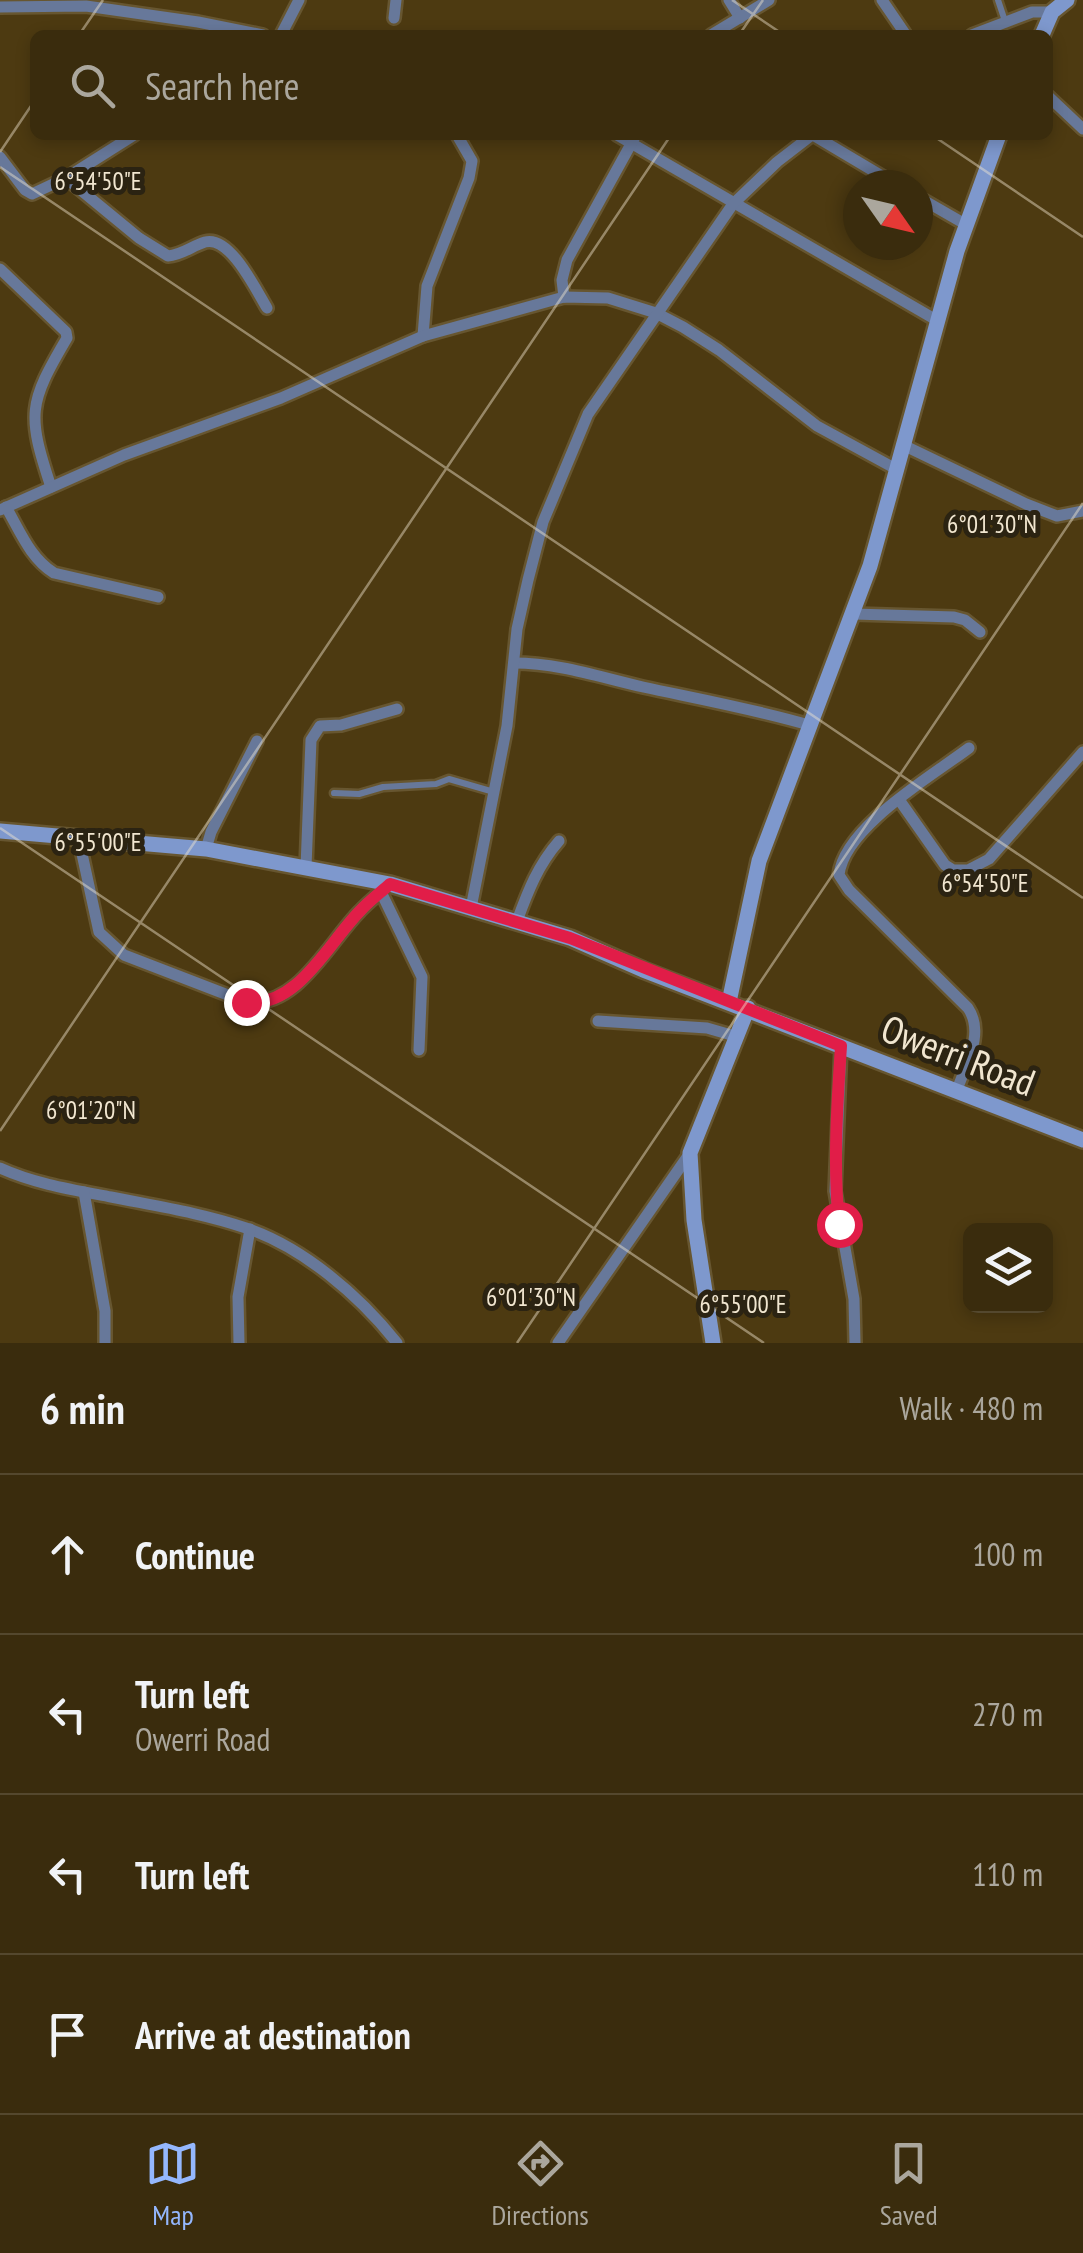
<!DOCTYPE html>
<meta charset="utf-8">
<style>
:root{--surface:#3a2c0d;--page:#45381b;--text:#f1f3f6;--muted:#aba79d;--line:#54482e;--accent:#94b7fd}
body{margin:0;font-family:"PT Sans Narrow",sans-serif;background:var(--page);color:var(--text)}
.controls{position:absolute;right:30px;bottom:30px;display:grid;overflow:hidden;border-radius:15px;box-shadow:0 5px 15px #0003}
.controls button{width:90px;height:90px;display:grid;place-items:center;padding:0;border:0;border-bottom:2px solid var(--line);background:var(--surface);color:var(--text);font:50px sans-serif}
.compass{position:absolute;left:843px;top:170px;width:90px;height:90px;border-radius:50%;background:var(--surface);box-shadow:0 5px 15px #0003;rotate:124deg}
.stop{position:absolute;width:30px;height:30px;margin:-22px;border:8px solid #e11d48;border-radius:50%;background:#fff}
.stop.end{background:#e11d48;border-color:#fff;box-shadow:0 2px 10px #0008}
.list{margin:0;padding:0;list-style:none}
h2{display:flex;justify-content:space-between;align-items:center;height:130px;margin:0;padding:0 40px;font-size:42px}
h2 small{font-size:32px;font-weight:400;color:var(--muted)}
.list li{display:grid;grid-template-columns:65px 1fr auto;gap:30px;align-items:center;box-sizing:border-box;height:160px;padding:0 40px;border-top:2px solid var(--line)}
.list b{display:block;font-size:38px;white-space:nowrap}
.list p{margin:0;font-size:32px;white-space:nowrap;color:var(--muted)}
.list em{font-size:32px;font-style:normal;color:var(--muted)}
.icon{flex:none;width:55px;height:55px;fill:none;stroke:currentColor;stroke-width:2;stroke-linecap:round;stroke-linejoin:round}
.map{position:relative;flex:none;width:1083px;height:1343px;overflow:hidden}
.search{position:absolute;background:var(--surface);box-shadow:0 5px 15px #0003;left:30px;right:30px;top:30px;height:110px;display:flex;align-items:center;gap:25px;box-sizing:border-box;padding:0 35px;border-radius:15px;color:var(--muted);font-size:38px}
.sheet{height:770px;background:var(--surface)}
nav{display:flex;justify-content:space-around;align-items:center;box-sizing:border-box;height:140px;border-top:2px solid var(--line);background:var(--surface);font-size:28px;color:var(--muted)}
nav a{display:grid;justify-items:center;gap:5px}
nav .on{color:var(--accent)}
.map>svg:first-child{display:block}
</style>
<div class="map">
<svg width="1083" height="1343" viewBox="0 0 1083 1343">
<rect width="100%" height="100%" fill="#4d3a11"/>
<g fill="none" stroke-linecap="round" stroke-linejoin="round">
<g stroke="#675630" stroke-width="11">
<g id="lane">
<polyline points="998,0 1005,21"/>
<polyline points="334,793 359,794 383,787 436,784 449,779 494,792"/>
</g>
</g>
<g stroke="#675630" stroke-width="16">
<g id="street">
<polyline points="729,0 740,18"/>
<polyline points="882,0 906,35"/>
<polyline points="0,7 86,6 198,22 263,35"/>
<polyline points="394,18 396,0"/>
<polyline points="281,35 299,0"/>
<polyline points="711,35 769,0"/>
<polyline points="972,35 1032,12 1052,12"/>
<polyline points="1048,96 1083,129"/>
<polyline points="617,135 938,321"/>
<polyline points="813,135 897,185"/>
<polyline points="0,157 25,190 32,194 66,178 134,135"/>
<path d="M66 178 139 238 168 256C182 255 192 246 205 242 230 235 256 290 267 308"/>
<polyline points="918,197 965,224"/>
<path d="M0 269 66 332 67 338C28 404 27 414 51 487"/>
<polyline points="564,297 562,280 567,260 636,135"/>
<polyline points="423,336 427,286 469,178 472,161 457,135"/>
<polyline points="903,445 1026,504 1057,516 1083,511"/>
<path d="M6 507C20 531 30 558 54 573L158 597"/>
<polyline points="0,510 124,455 281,398 423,336 564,297 608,298 656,313 683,327 719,350 817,426 896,469"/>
<polyline points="854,614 954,617 965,620 980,632"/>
<path d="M514 663C559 663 599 677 643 687 699 699 754 709 809 725"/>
<polyline points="900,801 945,865 953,870 968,870 989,859 1083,752"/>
<path d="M79 840 99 932 124 955 246 1002C297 1009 329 942 360 911 369 901 380 893 390 884"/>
<polyline points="206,849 211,832 257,741"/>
<polyline points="306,867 311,740 320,726 341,725 397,709"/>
<polyline points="381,892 422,977 419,1050"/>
<polyline points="471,908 507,726 517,629 528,580 543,522 588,414 733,204 777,162 812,135"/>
<path d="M517 921C528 891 538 865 559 841"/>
<polyline points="598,1021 707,1028 738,1037"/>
<polyline points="841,1046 835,1191 854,1299 855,1343"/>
<path d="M957 1090C966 1064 985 1033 968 1008L849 890 839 875C844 827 932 776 969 748"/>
<path d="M0 1168C35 1184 74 1190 111 1197 156 1206 202 1213 246 1228 303 1247 360 1296 397 1343"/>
<polyline points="84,1192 105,1311 105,1343"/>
<polyline points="239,1343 238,1297 250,1229"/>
<polyline points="558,1343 690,1153"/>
</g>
</g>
<g stroke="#675630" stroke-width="20">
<g id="secondary">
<polyline points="1042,35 1052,12 1067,0"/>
<polyline points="0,831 206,849 390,884 570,938 643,970 1083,1140"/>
<polyline points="729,1002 759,861 870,566 957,251 999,135"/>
<polyline points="713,1343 694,1220 690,1153 748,1008"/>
</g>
</g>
<use href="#lane" stroke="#67789a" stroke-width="6"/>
<use href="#street" stroke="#67789a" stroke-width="11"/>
<use href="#secondary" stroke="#7e98cd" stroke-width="15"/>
</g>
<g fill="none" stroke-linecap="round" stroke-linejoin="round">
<path stroke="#e11d48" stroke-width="12" d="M246 1002C297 1009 329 942 360 911 369 901 380 893 390 884L570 938 841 1046C837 1106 833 1165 839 1224"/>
</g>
<path fill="none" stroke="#f1e6d0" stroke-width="2.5" stroke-opacity="0.45" d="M732 0 784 35M79 35 103 0M739 35 763 0M932 135 1083 237M0 152 35 100M0 167 1083 898M0 828 764 1343M0 1131 671 135M517 1343 1083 503"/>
<g text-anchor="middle" stroke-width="10" stroke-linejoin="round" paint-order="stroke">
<g font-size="38" fill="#f1e6d0" stroke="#2b2312">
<text transform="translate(958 1056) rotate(21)" y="13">Owerri Road</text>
</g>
</g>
<g font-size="25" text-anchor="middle" fill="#f1e6d0" stroke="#2b2312" stroke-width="10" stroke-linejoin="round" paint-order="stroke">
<text x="98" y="190">6°54'50"E</text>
<text x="992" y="533">6°01'30"N</text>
<text x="98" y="851">6°55'00"E</text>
<text x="985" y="892">6°54'50"E</text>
<text x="91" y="1119">6°01'20"N</text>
<text x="531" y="1306">6°01'30"N</text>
<text x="743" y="1313">6°55'00"E</text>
</g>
</svg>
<div class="controls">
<button><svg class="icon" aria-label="layers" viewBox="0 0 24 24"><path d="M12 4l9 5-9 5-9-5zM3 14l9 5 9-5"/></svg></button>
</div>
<svg class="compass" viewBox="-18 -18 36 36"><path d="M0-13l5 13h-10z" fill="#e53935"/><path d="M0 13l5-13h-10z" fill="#aba79d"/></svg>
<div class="stop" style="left:839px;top:1224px"></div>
<div class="stop end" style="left:246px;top:1002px"></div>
<div class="search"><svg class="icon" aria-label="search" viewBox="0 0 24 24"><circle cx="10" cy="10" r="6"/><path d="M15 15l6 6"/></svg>Search here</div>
</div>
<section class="sheet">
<h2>6 min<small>Walk · 480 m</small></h2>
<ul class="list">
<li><svg class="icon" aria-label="ahead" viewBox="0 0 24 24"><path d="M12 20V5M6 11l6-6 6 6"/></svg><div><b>Continue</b></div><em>100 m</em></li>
<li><svg class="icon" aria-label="left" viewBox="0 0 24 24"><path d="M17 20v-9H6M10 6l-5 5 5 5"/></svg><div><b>Turn left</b><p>Owerri Road</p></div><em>270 m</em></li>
<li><svg class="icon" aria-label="left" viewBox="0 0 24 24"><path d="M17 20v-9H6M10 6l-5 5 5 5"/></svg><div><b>Turn left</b></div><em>110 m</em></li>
<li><svg class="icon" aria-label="arrive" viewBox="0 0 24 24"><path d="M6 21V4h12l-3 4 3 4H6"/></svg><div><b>Arrive at destination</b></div></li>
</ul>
</section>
<nav>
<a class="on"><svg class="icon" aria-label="map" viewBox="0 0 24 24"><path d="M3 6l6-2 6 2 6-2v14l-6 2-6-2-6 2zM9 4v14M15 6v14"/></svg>Map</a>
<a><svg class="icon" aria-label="directions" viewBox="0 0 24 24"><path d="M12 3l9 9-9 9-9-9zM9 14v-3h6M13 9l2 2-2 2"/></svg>Directions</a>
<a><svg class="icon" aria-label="saved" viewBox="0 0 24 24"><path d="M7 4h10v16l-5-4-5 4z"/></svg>Saved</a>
</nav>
